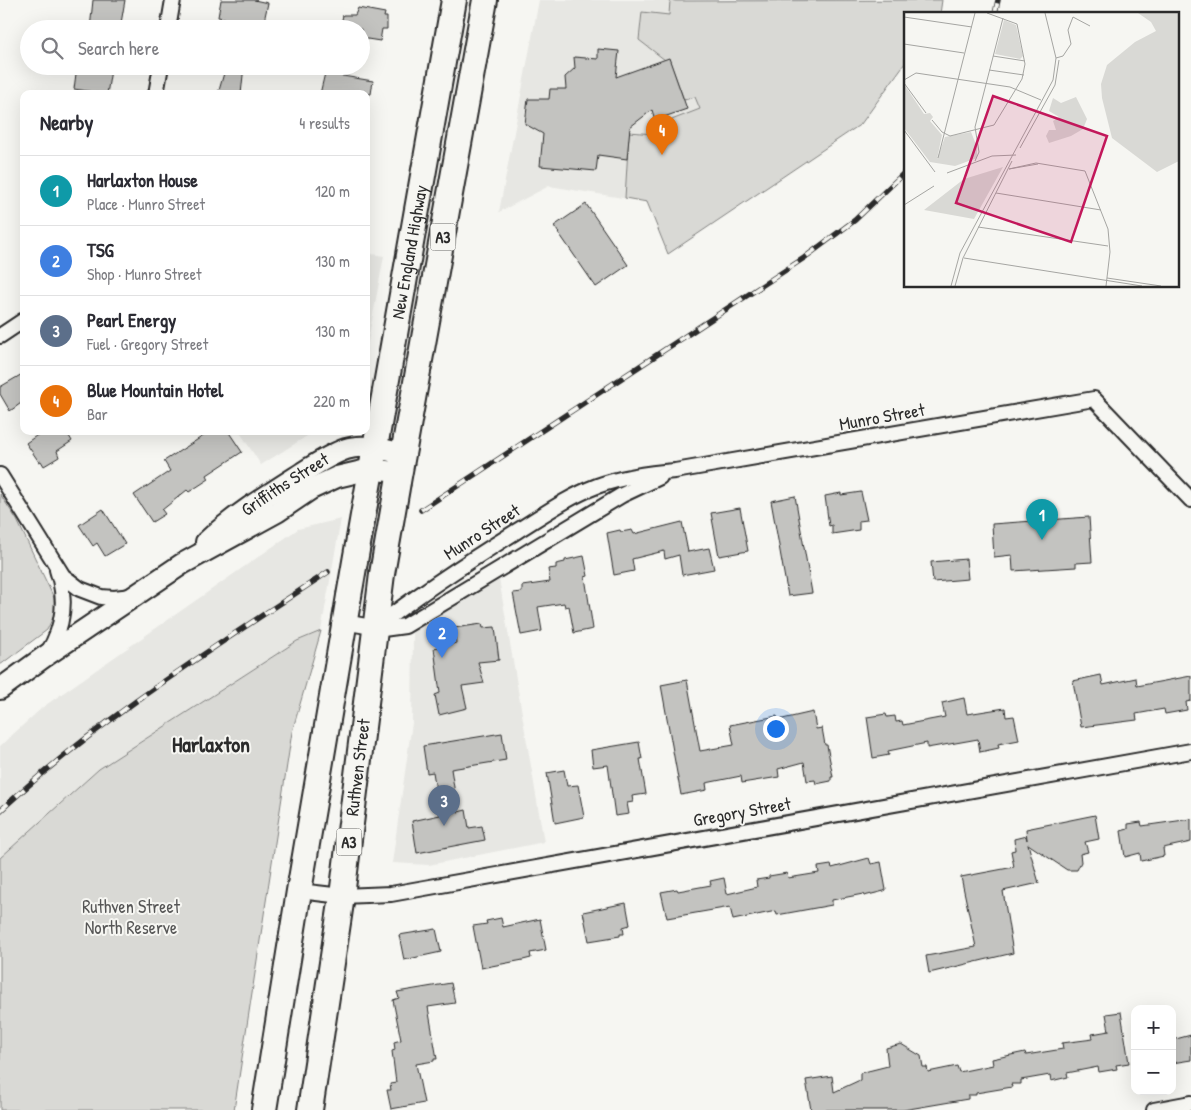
<!DOCTYPE html>
<meta charset="utf-8">
<style>
:root{--surface:#fff;--page:#f2f2f3;--text:#2b2b33;--muted:#7c7c81;--line:#e1e1e2;--accent:#c8321e}
body{margin:0;font-family:"Patrick Hand",sans-serif;background:var(--page);color:var(--text)}
.controls{position:absolute;right:15px;bottom:15px;display:grid;overflow:hidden;border-radius:10px;box-shadow:0 5px 20px #0002}
.controls button{width:45px;height:45px;display:grid;place-items:center;padding:0;border:0;border-bottom:1px solid var(--line);background:var(--surface);color:var(--text);font:25px sans-serif}
.you{position:absolute;left:775px;top:728px;width:18px;height:18px;margin:-12px;border:4px solid #fff;border-radius:50%;background:#1a73e8;box-shadow:0 0 0 8px #1a73e833}
.badge{display:grid;place-items:center;width:32px;height:32px;border-radius:50%;background:var(--accent);color:#fff;font-size:16px;font-weight:700}
.pin{position:absolute;translate:-50% -41px;filter:drop-shadow(0 1px 2px #0008)}
.pin::after{content:'';position:absolute;top:26px;width:18px;height:15px;background:inherit;clip-path:polygon(0 0,100% 0,50% 100%)}
.list{margin:0;padding:0;list-style:none}
h2{display:flex;justify-content:space-between;align-items:center;height:65px;margin:0;padding:0 20px;font-size:21px}
h2 small{font-size:16px;font-weight:400;color:var(--muted)}
.list li{display:grid;grid-template-columns:32px 1fr auto;gap:15px;align-items:center;box-sizing:border-box;height:70px;padding:0 20px;border-top:1px solid var(--line)}
.list b{display:block;font-size:19px;white-space:nowrap}
.list p{margin:0;font-size:16px;white-space:nowrap;color:var(--muted)}
.list em{font-size:16px;font-style:normal;color:var(--muted)}
.icon{flex:none;width:28px;height:28px;fill:none;stroke:currentColor;stroke-width:2;stroke-linecap:round;stroke-linejoin:round}
.map{position:relative;flex:none;width:1191px;height:1110px;overflow:hidden}
.search{position:absolute;background:var(--surface);box-shadow:0 5px 20px #0002;left:20px;top:20px;width:350px;height:55px;display:flex;align-items:center;gap:12px;box-sizing:border-box;padding:0 18px;border-radius:28px;color:var(--muted);font-size:19px}
.panel{position:absolute;background:var(--surface);box-shadow:0 5px 20px #0002;left:20px;top:90px;width:350px;height:345px;border-radius:10px}
.map>svg:first-child{display:block}
</style>
<div class="map">
<svg width="1191" height="1110" viewBox="0 0 1191 1110">
<rect width="100%" height="100%" fill="#f6f6f2"/>
<filter id="ink" filterUnits="userSpaceOnUse"><feTurbulence type="fractalNoise" baseFrequency=".02" numOctaves="2"/><feDisplacementMap in="SourceGraphic" scale="10" xChannelSelector="R" yChannelSelector="G"/><feConvolveMatrix kernelMatrix="1 2 1 2 8 2 1 2 1" color-interpolation-filters="sRGB"/></filter>
<g filter="url(#ink)">
<g fill="#e7e7e3">
<polygon points="539,0 942,0 940,14 905,14 905,63 861,124 668,254 647,202 549,186 499,212"/>
<polygon points="366,253 384,256 366,352"/>
<polygon points="239,431 315,431 261,465"/>
<polygon points="341,519 321,631 297,641 99,769 0,858 0,746 43,707 298,529"/>
<polygon points="499,579 544,842 429,865 392,863 412,723 413,631"/>
</g>
<g fill="#d9d9d5" stroke="#828280">
<polygon points="670,0 676,1 942,0 940,14 905,14 905,63 861,124 668,254 647,202 625,198 629,132 654,134 656,126 700,109 695,97 684,100 669,59 665,60 639,40 642,12 669,15"/>
<polygon points="0,494 17,520 54,598 55,613 47,630 0,665"/>
<polygon points="321,631 292,732 234,1110 0,1110 0,858 99,769 297,641"/>
</g>
<g fill="#c3c3c0" stroke="#2b2b2b">
<polygon points="93,0 125,0 120,29 90,29"/>
<polygon points="221,0 254,0 268,3 264,21 252,21 251,26 235,24 233,20 218,17"/>
<polygon points="358,8 385,13 384,17 387,17 387,29 382,29 380,41 361,38 361,29 340,29 343,15 355,15"/>
<polygon points="598,49 619,51 616,77 669,58 687,109 655,120 652,110 630,127 627,159 598,155 596,171 540,166 543,134 525,124 528,99 549,99 550,89 566,89 565,77 575,68 574,57 598,59"/>
<polygon points="77,66 104,66 104,69 111,70 107,94 74,89"/>
<polygon points="226,66 244,66 241,94 218,94"/>
<polygon points="325,73 373,81 371,94 320,94"/>
<polygon points="586,204 628,265 596,287 554,226"/>
<polygon points="24,373 24,401 10,411 0,394 0,387"/>
<polygon points="43,431 66,431 72,441 57,451 59,457 44,466 41,461 39,462 26,443"/>
<polygon points="211,431 228,431 242,452 207,475 209,479 189,492 187,490 162,510 165,514 152,522 134,495 170,471 164,461"/>
<polygon points="861,492 867,520 859,521 859,530 832,534 832,525 829,526 825,496 841,493 841,495"/>
<polygon points="795,496 812,593 788,596 771,501"/>
<polygon points="740,508 748,551 719,556 711,513"/>
<polygon points="103,509 125,544 105,556 97,543 93,546 79,525"/>
<polygon points="1089,517 1092,562 1076,563 1076,567 1013,571 1012,555 994,557 992,524"/>
<polygon points="682,522 688,552 709,548 714,569 682,575 679,555 665,559 664,551 632,559 634,571 614,575 607,533 620,530 621,532 632,530 634,534"/>
<polygon points="584,556 588,576 585,577 593,629 574,633 569,606 565,607 564,603 538,607 542,631 521,635 513,593 522,592 522,586 550,582 548,569 556,568 556,564 565,562 565,560"/>
<polygon points="966,559 968,579 933,582 931,562"/>
<polygon points="482,624 483,628 495,627 499,660 478,662 484,683 462,686 467,708 439,715 435,695 440,693 434,648 456,643 454,628"/>
<polygon points="1101,675 1103,685 1136,678 1137,686 1191,676 1191,701 1186,702 1187,710 1165,714 1164,709 1136,714 1137,720 1081,727 1073,681"/>
<polygon points="687,680 700,751 734,745 730,725 777,716 778,720 813,712 816,729 822,728 825,745 827,745 833,777 831,777 831,781 816,784 815,780 807,781 804,762 778,769 779,777 742,783 741,776 706,783 707,790 681,795 661,685"/>
<polygon points="964,698 967,714 1005,708 1006,717 1014,716 1019,740 998,744 999,748 980,752 978,739 927,748 927,743 888,751 889,755 873,758 867,717 886,714 887,717 895,716 896,722 902,721 903,725 945,717 942,703"/>
<polygon points="502,733 506,760 451,769 458,812 466,810 469,828 482,826 485,840 417,853 412,821 440,815 433,772 427,773 423,746"/>
<polygon points="639,742 642,759 640,759 646,794 632,796 633,802 627,803 629,814 615,816 608,765 593,767 591,750"/>
<polygon points="564,770 567,786 578,785 584,817 555,823 547,773"/>
<polygon points="1095,815 1099,839 1085,842 1088,852 1080,854 1081,862 1077,870 1067,870 1028,844 1039,883 1003,891 1013,953 929,973 926,956 976,947 961,877 1014,867 1011,851 1015,850 1014,839 1026,836 1027,840 1026,829"/>
<polygon points="1191,819 1191,842 1163,848 1164,856 1141,861 1140,853 1125,857 1121,831 1128,829 1128,824 1141,822 1142,826"/>
<polygon points="869,858 871,864 881,862 886,890 884,891 864,896 863,894 832,900 832,905 777,915 776,911 733,920 730,907 667,918 661,892 677,889 678,891 711,885 710,881 724,878 727,894 757,887 756,880 769,878 769,876 787,873 788,878 819,873 818,867 831,865 832,868"/>
<polygon points="626,903 630,925 623,927 624,934 620,934 620,936 589,941 583,912"/>
<polygon points="501,918 503,927 540,919 546,950 530,953 531,958 523,960 481,968 473,926 487,924 486,921"/>
<polygon points="436,929 441,952 404,960 399,935"/>
<polygon points="451,983 455,1003 428,1007 437,1059 434,1059 434,1061 416,1064 424,1103 391,1109 387,1090 391,1090 390,1084 396,1083 392,1051 395,1050 394,1042 401,1040 393,1000 399,998 397,992"/>
<polygon points="1121,1012 1129,1063 1116,1065 1117,1069 1099,1072 1098,1067 1067,1073 1068,1077 1051,1081 1050,1075 1021,1080 1021,1084 1011,1084 1012,1087 976,1093 976,1095 968,1095 968,1099 903,1110 811,1110 806,1080 832,1076 834,1092 860,1080 860,1073 888,1066 886,1048 901,1044 921,1056 923,1067 927,1067 928,1072 957,1066 959,1072 993,1065 992,1059 1025,1052 1026,1055 1063,1049 1062,1043 1093,1039 1092,1034 1109,1031 1106,1014"/>
<polygon points="1191,1035 1191,1060 1172,1063 1172,1040"/>
</g>
<g fill="none" stroke-linecap="round" stroke-linejoin="round">
<g stroke="#2b2b2b" stroke-width="18">
<g id="minor">
<polyline points="168,29 173,0"/>
<polyline points="156,94 161,66"/>
<polyline points="0,336 24,320"/>
<polyline points="0,475 63,576 80,589 101,597 114,598 132,596"/>
<polyline points="344,622 383,629 405,626 622,495 660,477"/>
<path d="M376 627C421 592 469 561 517 531 543 515 568 497 597 486 622 477 648 473 675 471L1094 399 1191 500"/>
<path d="M48 652C64 627 67 598 57 570"/>
<polyline points="299,891 342,896 391,894 1191,751"/>
<polyline points="1154,1110 1191,1103"/>
</g>
</g>
<g stroke="#2b2b2b" stroke-width="24">
<g id="secondary">
<path id="s1" d="M206 542C235 515 269 494 302 473 316 464 331 454 346 449 364 443 386 450 403 454"/>
<polyline points="0,689 44,657 182,564 277,512 311,489 337,477 371,469 400,473"/>
</g>
</g>
<g stroke="#2b2b2b" stroke-width="28">
<g id="trunk">
<polyline points="398,482 485,0"/>
<path id="s2" d="M365 504 454 0"/>
<polyline points="264,1110 299,891 349,596"/>
<path id="s3" d="M310 1110 342 896 382 574"/>
</g>
</g>
<use href="#minor" stroke="#f6f6f2" stroke-width="14"/>
<use href="#secondary" stroke="#f6f6f2" stroke-width="20"/>
<use href="#trunk" stroke="#f6f6f2" stroke-width="24"/>
<g stroke="#2b2b2b" stroke-width="5.5">
<g id="rail">
<polyline points="995,14 998,0"/>
<polyline points="421,510 804,258 855,220 905,172"/>
<path d="M0 811C100 718 215 647 328 572"/>
</g>
</g>
<use href="#rail" stroke="#f6f6f2" stroke-width="4" stroke-dasharray="11" stroke-linecap="butt"/>
<g stroke="#2b2b2b" stroke-width="28" stroke-linecap="butt">
<g id="trunk-bridge">
<polyline points="382,574 398,482"/>
<polyline points="349,596 365,504"/>
</g>
</g>
<use href="#trunk-bridge" stroke="#f6f6f2" stroke-width="24"/>
</g>
</g>
<g text-anchor="middle" stroke-width="4" stroke-linejoin="round" paint-order="stroke">
<g fill="#f6f6f2" stroke="#686867" stroke-width="1">
<rect x="430.5" y="223.5" width="25" height="27" rx="4"/>
<rect x="336.5" y="828.5" width="25" height="27" rx="4"/>
</g>
<g font-size="16" font-weight="bold" fill="#2b2b2b">
<text x="443" y="243">A3</text>
<text x="349" y="848">A3</text>
</g>
<g font-size="18" fill="#2b2b2b" stroke="#f6f6f2">
<text dy="6" stroke="none"><textPath href="#s2" startOffset="256">New England Highway</textPath></text>
<text transform="translate(882 417) rotate(-10)" y="6">Munro Street</text>
<text dy="6" stroke="none"><textPath href="#s1" startOffset="98">Griffiths Street</textPath></text>
<text transform="translate(482 532) rotate(-33)" y="6">Munro Street</text>
<text dy="6" stroke="none"><textPath href="#s3" startOffset="346">Ruthven Street</textPath></text>
<text transform="translate(742 812) rotate(-10)" y="6">Gregory Street</text>
</g>
<g font-size="18" fill="#565656" stroke="#f6f6f2">
<text x="131" y="913">Ruthven Street<tspan x="131" dy="21">North Reserve</tspan></text>
</g>
<g font-size="22" font-weight="bold" fill="#2b2b2b" stroke="#f6f6f2">
<text x="211" y="752">Harlaxton</text>
</g>
</g>
<g transform="translate(904 12)">
<rect width="275" height="275" fill="#f6f6f2"/>
<path d="M234 1H275V149L253 160 208 126 198 86 197 72 203 53 231 30 252 19 247 10ZM100 8 112 13 119 44 116 47 91 42ZM0 72 20 102 26 101 29 105 26 109 38 123 33 147 41 125 67 120 73 135V146L51 154 26 150 0 116ZM172 85 183 107 179 117 167 124 145 131 142 124 145 118H152L149 109 155 105 145 99 149 86 157 91ZM99 155 70 207 20 198 60 167Z" fill="#d9d9d5"/>
<path fill="none" stroke="#a5a5a2" stroke-width="1" d="M0 5 68 15M0 32 60 41M89 44 121 49M152 46 159 44 167 32 164 18 169 5 186 14M85 58 120 63M0 68 12 61 106 75 137 88M0 71 22 101M28 108 38 120 46 124 90 113 118 67 121 52 113 12 83 1M0 118 31 160M116 136 151 73 155 48M34 146 71 1M71 149 75 140 71 115 99 6M105 157 132 151 181 159 204 217 206 240 202 274M105 157 134 152M43 161 88 144 112 143M92 181 197 198M0 193 30 174M74 215 204 234M60 246 238 274M203 266 257 274M47 274 56 241 149 68 152 46 141 1M51 274 59 246 108 149"/>
<path fill="#c2185b" fill-opacity="0.15" stroke="#c2185b" stroke-width="2.5" d="M89 84 203 124 167 230 52 191Z"/>
<rect width="275" height="275" fill="none" stroke="#2b2b2b" stroke-width="2.5"/>
</g>
</svg>
<div class="controls">
<button>+</button>
<button>−</button>
</div>
<div class="you"></div>
<div class="pin badge" style="left:1042px;top:540px;background:#0f9aa8">1</div>
<div class="pin badge" style="left:442px;top:658px;background:#3f7fe0">2</div>
<div class="pin badge" style="left:444px;top:826px;background:#5c6f8a">3</div>
<div class="pin badge" style="left:662px;top:155px;background:#e8710a">4</div>
<div class="search"><svg class="icon" aria-label="search" viewBox="0 0 24 24"><circle cx="10" cy="10" r="6"/><path d="M15 15l6 6"/></svg>Search here</div>
<section class="panel">
<h2>Nearby<small>4 results</small></h2>
<ul class="list">
<li><span class="badge" style="background:#0f9aa8">1</span><div><b>Harlaxton House</b><p>Place · Munro Street</p></div><em>120 m</em></li>
<li><span class="badge" style="background:#3f7fe0">2</span><div><b>TSG</b><p>Shop · Munro Street</p></div><em>130 m</em></li>
<li><span class="badge" style="background:#5c6f8a">3</span><div><b>Pearl Energy</b><p>Fuel · Gregory Street</p></div><em>130 m</em></li>
<li><span class="badge" style="background:#e8710a">4</span><div><b>Blue Mountain Hotel</b><p>Bar</p></div><em>220 m</em></li>
</ul>
</section>
</div>
